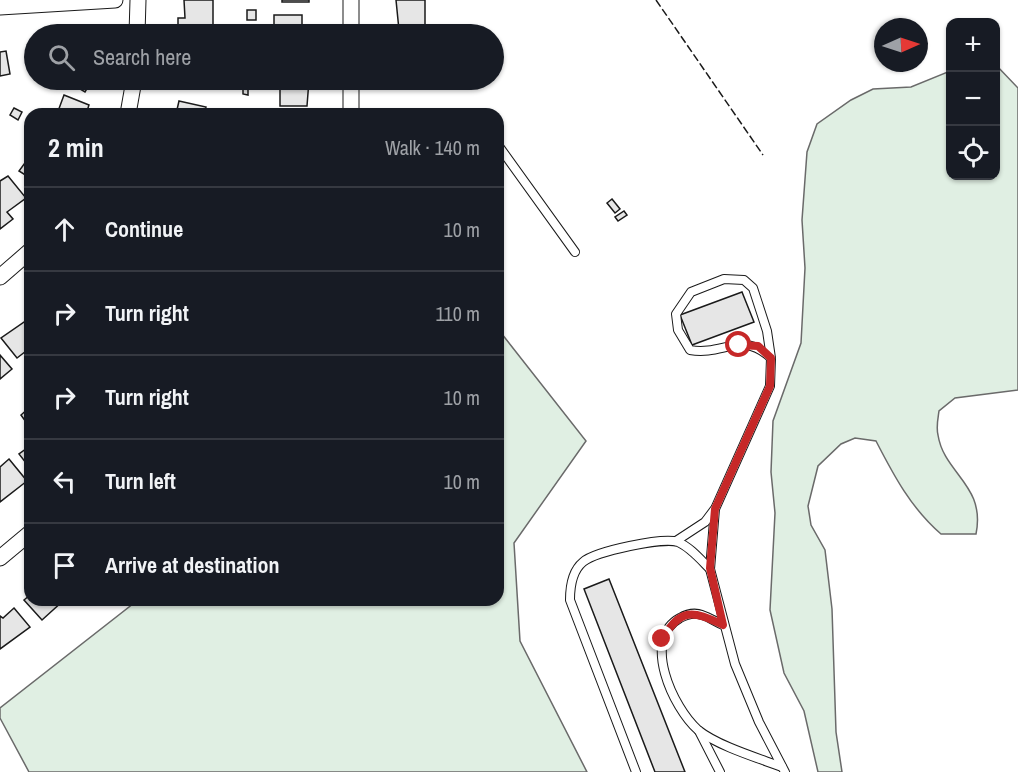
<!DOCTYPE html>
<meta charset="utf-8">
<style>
:root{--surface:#171b24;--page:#242831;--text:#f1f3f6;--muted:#9ea1a6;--line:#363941}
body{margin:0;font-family:"Archivo Narrow",sans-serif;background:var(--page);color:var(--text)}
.controls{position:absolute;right:18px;top:18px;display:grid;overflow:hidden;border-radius:12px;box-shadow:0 2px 4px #0004}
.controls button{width:54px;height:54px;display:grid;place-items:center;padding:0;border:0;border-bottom:2px solid var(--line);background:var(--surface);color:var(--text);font:30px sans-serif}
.compass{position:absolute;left:874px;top:18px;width:54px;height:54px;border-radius:50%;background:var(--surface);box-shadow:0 2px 4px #0004;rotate:87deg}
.stop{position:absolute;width:18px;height:18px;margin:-14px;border:4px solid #c62828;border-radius:50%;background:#fff}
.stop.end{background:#c62828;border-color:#fff;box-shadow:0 2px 6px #0008}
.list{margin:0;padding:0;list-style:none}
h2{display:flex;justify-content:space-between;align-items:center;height:78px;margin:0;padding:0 24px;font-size:26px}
h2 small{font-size:20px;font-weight:400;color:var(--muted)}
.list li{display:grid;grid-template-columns:39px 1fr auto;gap:18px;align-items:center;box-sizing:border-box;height:84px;padding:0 24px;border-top:2px solid var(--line)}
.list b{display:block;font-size:22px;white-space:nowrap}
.list em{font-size:20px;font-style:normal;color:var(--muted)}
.icon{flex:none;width:33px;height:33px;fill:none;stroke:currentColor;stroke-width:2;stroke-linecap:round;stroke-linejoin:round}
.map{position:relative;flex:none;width:1018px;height:772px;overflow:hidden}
.search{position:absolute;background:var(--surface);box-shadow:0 2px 4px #0004;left:24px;top:24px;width:480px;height:66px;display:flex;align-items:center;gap:15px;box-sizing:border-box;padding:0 21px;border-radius:33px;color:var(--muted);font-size:22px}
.panel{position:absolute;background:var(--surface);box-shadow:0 2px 4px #0004;left:24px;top:108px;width:480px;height:498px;border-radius:18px}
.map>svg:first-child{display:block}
</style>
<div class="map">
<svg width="1018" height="772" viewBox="0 0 1018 772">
<rect width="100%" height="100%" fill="#fff"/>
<g fill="#e0efe3" stroke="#6a6a6a" stroke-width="1.5">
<path d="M996 65 1018 88V390L955 398 939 411C938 418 936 427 938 435 944 474 986 485 976 534H941C911 508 894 476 876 441L855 438 841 444 818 466 808 506 811 525 825 550 832 609 836 732 842 772H818L804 711 784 673 770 610 775 513 771 472 773 421 801 343 805 268 802 220 807 152 817 124 851 100 873 89 911 87 950 71V176H996Z"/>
<polygon points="498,329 586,441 514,543 520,641 587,772 29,772 0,718 0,708 138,600 498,600"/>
</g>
<g fill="#e6e6e6" stroke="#1a1a1a" stroke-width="1.5">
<polygon points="184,0 213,0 213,33 178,34 178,18 185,18"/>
<rect x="282" y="0" width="27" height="2"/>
<polygon points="396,0 425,0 425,30 399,30"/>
<rect x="247" y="10" width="9" height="10"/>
<rect x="274" y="15" width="28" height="19"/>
<polygon points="6,51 10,74 0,76 0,52"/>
<polygon points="70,80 92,80 85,92 75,86 76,83"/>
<rect x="184" y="80" width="29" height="5"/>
<polygon points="280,80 309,80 307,106 280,106"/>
<polygon points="391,80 427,80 427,82 391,83"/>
<polygon points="243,86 248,86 248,95 243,94"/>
<polygon points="64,95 89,105 86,114 57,114"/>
<polygon points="179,101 206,107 204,114 176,114"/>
<polygon points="14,108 22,112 18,120 10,115"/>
<polygon points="30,156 30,178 19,171"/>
<polygon points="8,176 26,198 7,212 13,219 0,229 0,181"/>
<polygon points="612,199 620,209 615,213 607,203"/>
<polygon points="624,211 627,215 618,221 615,217"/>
<polygon points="742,292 754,322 692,345 680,315"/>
<polygon points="30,318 30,348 17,358 1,338"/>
<polygon points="0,355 12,369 0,379"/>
<polygon points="30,407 30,419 26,422 21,415"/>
<polygon points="30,446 30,468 19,454"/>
<polygon points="9,459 27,481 0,502 0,467"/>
<polygon points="609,579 685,772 655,772 584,589"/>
<polygon points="30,595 30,600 64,600 42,620 24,600"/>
<polygon points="14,608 30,627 0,649 0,616 3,618"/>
</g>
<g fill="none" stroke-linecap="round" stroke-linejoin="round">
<g stroke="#1a1a1a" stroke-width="10">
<g id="lane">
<polyline points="498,145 575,252"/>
<path d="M771 358C741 330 724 356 690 350L678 330 676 314 691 292 724 279 744 280 753 288 767 331 771 358 770 386 715 509 710 569 735 664 759 722 785 772"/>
<polyline points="676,541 705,522 714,510"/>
<path d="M723 625C716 622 709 617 702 615 694 612 687 614 680 618 641 639 673 708 698 730 718 746 758 758 782 767"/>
<polyline points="699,731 720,772"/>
<path d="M636 772 570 600C570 586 572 571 583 562 596 551 663 537 678 542 690 547 700 559 710 569"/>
</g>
</g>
<g stroke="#1a1a1a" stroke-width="17">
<g id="street">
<polyline points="351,0 351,34"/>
<polyline points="0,7 115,0"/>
<polyline points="137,34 138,0"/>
<polyline points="128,114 134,80"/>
<polyline points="351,114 351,80"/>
<polyline points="0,277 30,251"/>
<polyline points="0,558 30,533"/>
</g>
</g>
<use href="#lane" stroke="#fff" stroke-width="8"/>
<use href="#street" stroke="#fff" stroke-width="15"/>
<polyline stroke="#1a1a1a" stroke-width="1.5" stroke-dasharray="8 3" stroke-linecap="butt" points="656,0 763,155"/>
</g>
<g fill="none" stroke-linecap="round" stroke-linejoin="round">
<path stroke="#c62828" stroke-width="8" d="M662 639C681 608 692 610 723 625L710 568 715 509 770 386 771 358 758 346 739 345"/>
</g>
</svg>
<div class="controls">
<button>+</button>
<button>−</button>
<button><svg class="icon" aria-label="locate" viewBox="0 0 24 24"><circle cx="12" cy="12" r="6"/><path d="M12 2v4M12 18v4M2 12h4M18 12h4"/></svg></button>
</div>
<svg class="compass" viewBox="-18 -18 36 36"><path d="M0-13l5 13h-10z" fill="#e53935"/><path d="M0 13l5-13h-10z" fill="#9ea1a6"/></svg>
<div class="stop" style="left:739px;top:345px"></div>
<div class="stop end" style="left:662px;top:639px"></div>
<div class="search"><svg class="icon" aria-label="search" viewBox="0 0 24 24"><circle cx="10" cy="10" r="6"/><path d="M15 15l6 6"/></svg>Search here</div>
<section class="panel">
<h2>2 min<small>Walk · 140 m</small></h2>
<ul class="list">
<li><svg class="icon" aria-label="ahead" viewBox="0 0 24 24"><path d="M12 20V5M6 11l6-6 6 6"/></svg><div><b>Continue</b></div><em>10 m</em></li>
<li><svg class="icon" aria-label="right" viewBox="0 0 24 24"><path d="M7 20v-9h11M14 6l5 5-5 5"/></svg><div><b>Turn right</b></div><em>110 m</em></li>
<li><svg class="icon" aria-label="right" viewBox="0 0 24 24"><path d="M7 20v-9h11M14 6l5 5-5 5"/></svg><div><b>Turn right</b></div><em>10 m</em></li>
<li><svg class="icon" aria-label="left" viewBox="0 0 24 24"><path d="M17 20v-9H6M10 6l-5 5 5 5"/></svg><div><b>Turn left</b></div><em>10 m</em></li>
<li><svg class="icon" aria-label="arrive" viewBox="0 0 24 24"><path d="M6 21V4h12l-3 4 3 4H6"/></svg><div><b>Arrive at destination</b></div></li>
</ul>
</section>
</div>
